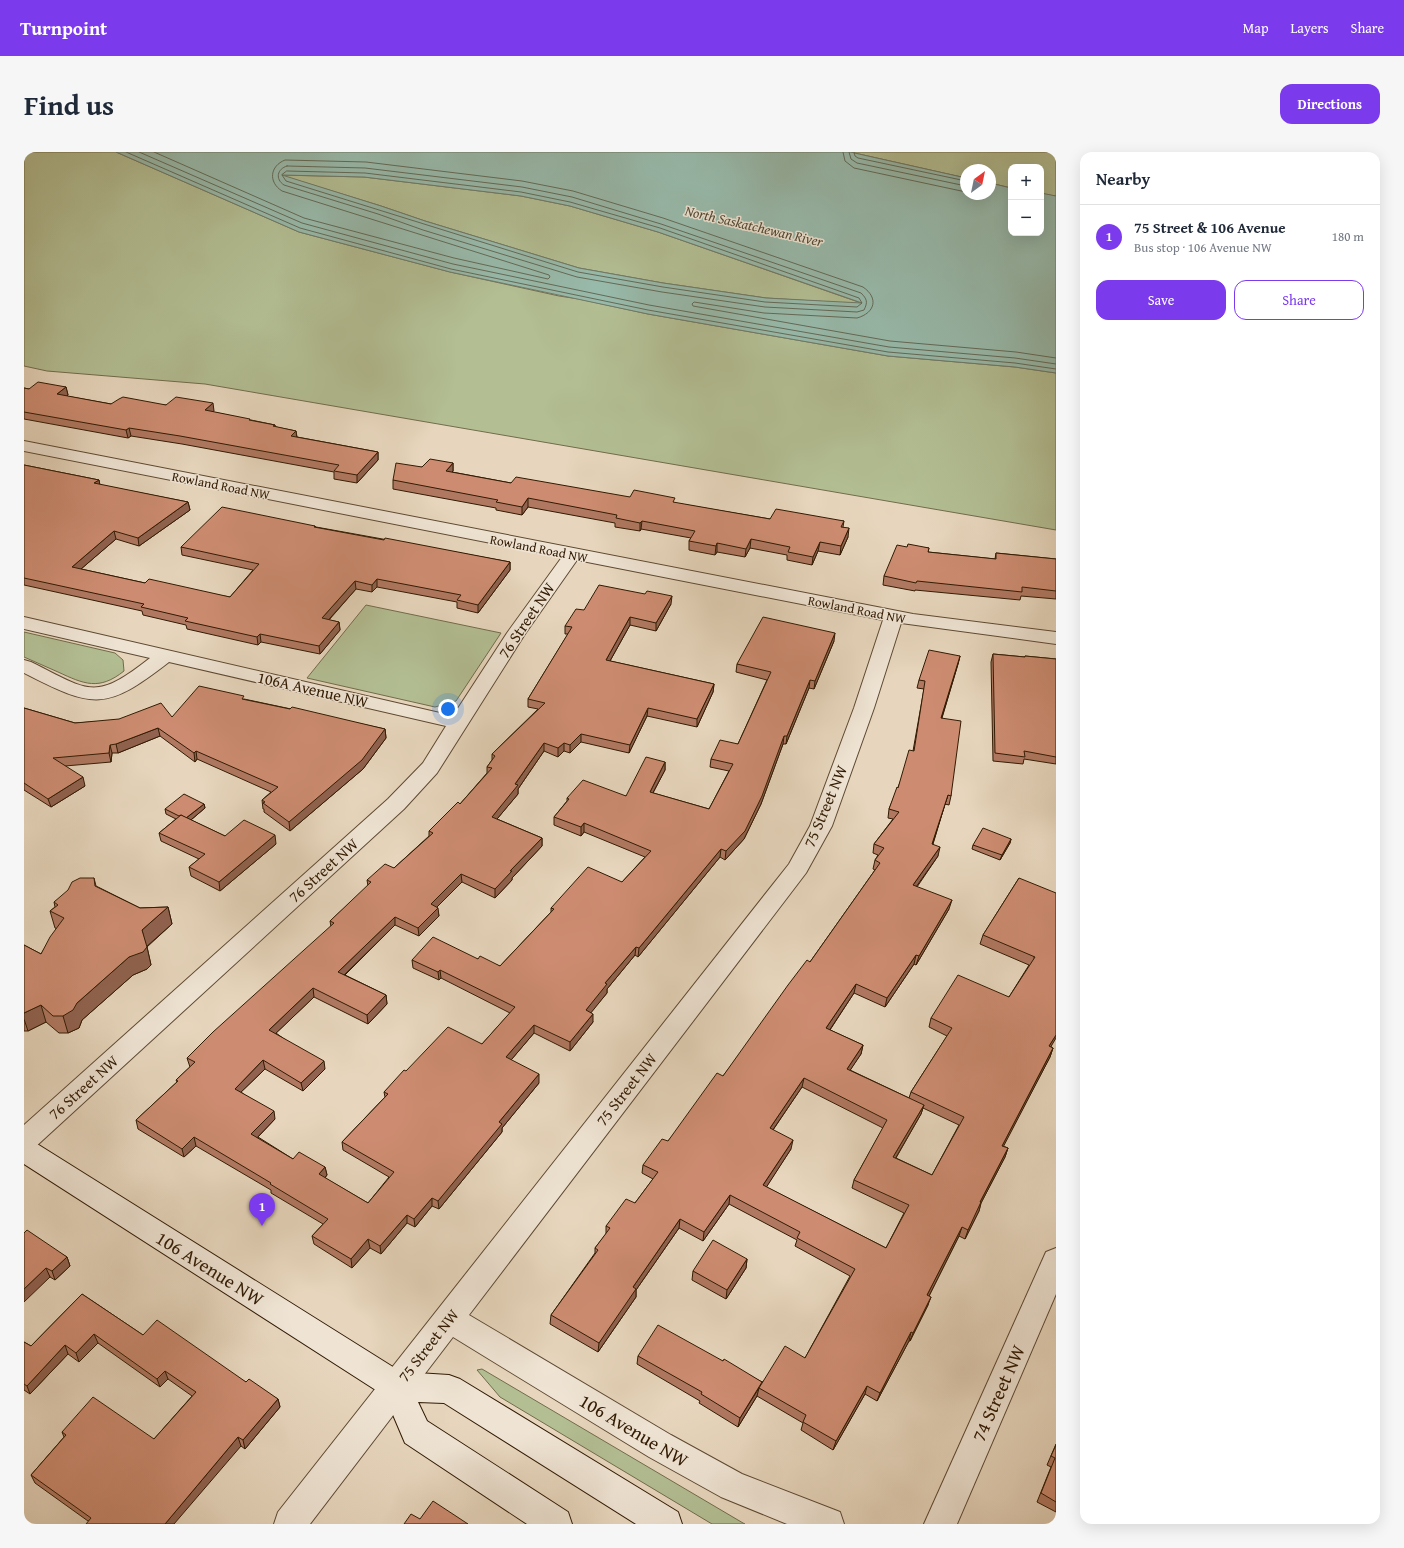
<!DOCTYPE html>
<meta charset="utf-8">
<style>
:root{--surface:#fff;--page:#f6f6f7;--text:#1f2937;--muted:#747a83;--line:#e0e1e3;--accent:#7c3aed}
body{margin:0;font-family:"Gentium Book Plus",serif;background:var(--page);color:var(--text)}
.controls{position:absolute;right:12px;top:12px;display:grid;overflow:hidden;border-radius:8px;box-shadow:0 4px 16px #0002}
.controls button{width:36px;height:36px;display:grid;place-items:center;padding:0;border:0;border-bottom:1px solid var(--line);background:var(--surface);color:var(--text);font:20px sans-serif}
.compass{position:absolute;left:936px;top:12px;width:36px;height:36px;border-radius:50%;background:var(--surface);box-shadow:0 4px 16px #0002;rotate:33deg}
.you{position:absolute;left:424px;top:557px;width:14px;height:14px;margin:-10px;border:3px solid #fff;border-radius:50%;background:#1a73e8;box-shadow:0 0 0 6px #1a73e833}
.badge{display:grid;place-items:center;width:26px;height:26px;border-radius:50%;background:var(--accent);color:#fff;font-size:13px;font-weight:700}
.pin{position:absolute;translate:-50% -33px;filter:drop-shadow(0 1px 2px #0008)}
.pin::after{content:'';position:absolute;top:21px;width:14px;height:12px;background:inherit;clip-path:polygon(0 0,100% 0,50% 100%)}
.list{margin:0;padding:0;list-style:none}
h2{display:flex;justify-content:space-between;align-items:center;height:52px;margin:0;padding:0 16px;font-size:17px}
h2 small{font-size:13px;font-weight:400;color:var(--muted)}
.list li{display:grid;grid-template-columns:26px 1fr auto;gap:12px;align-items:center;box-sizing:border-box;height:64px;padding:0 16px;border-top:1px solid var(--line)}
.list b{display:block;font-size:15px;white-space:nowrap}
.list p{margin:0;font-size:13px;white-space:nowrap;color:var(--muted)}
.list em{font-size:13px;font-style:normal;color:var(--muted)}
.actions{display:flex;gap:8px;padding:12px 16px}
.actions a{flex:1;padding:9px 0;border:1px solid var(--accent);border-radius:12px;text-align:center;font-size:14px;color:var(--accent)}
.actions .main{background:var(--accent);color:#fff}
.map{position:relative;flex:none;width:1032px;height:1372px;overflow:hidden;border-radius:12px}
header{display:flex;align-items:center;gap:24px;box-sizing:border-box;height:56px;padding:0 20px;background:var(--accent);color:#fff}
header strong{font-size:19px}
nav{display:flex;gap:22px;margin-inline-start:auto;font-size:14px}
.intro{display:flex;align-items:center;justify-content:space-between;box-sizing:border-box;height:96px;padding:0 24px}
h1{margin:0;font-size:28px}
.button{padding:10px 18px;border-radius:12px;background:var(--accent);color:#fff;font-size:14px;font-weight:700}
main{display:flex;gap:24px;padding:0 24px}
aside{flex:1;background:var(--surface);border-radius:12px;box-shadow:0 4px 16px #0002}
.map>svg:first-child{display:block}
</style>
<header>
<strong>Turnpoint</strong>
<nav><a>Map</a><a>Layers</a><a>Share</a></nav>
</header>
<div class="intro"><h1>Find us</h1><a class="button">Directions</a></div>
<main>
<div class="map">
<svg width="1032" height="1372" viewBox="0 0 1032 1372">
<rect width="100%" height="100%" fill="#e7d6bd"/>
<filter id="stains"><feTurbulence type="fractalNoise" baseFrequency=".005" numOctaves="4"/><feColorMatrix values="0 0 0 0 .2 0 0 0 0 .09 0 0 0 0 .02 0 0 0 .5 -.17"/></filter>
<radialGradient id="worn" r=".72"><stop offset=".6" stop-color="#630" stop-opacity="0"/><stop offset="1" stop-color="#630" stop-opacity=".3"/></radialGradient>
<g fill="#b3be93" stroke="#726c4b">
<polygon points="0,0 92,0 275,80 426,120 535,144 555,147 624,162 864,204 991,215 1032,221 1032,378 181,232 23,219 0,214"/>
<polygon points="826,0 1032,0 1032,44 1017,42 1017,15 987,15 987,36 966,31 966,18 942,18 942,26"/>
<polygon points="256,23 340,25 497,44 546,54 634,80 840,152 742,146 639,131 555,116 401,69 357,54"/>
<polygon points="342,453 477,481 432,549 411,555 283,526"/>
<path d="M0 480 91 501 99 508 100 519C75 539 60 532 34 520 23 515 11 510 0 505Z"/>
<polygon points="458,1217 719,1371 721,1372 688,1372 476,1245 453,1218"/>
</g>
<path fill="#98baab" stroke="#6f7a68" fill-rule="evenodd" d="M92 0H826L942 26V42H966V31L987 36V81H1017V41L1032 44V221L991 215 864 204 624 162 426 120 275 80ZM258 23 340 25 497 44 546 54 634 80 838 151 742 146 639 131 555 116 401 69 357 54Z"/>
<g fill="none" stroke-linecap="round" stroke-linejoin="round">
<g stroke="#646a57" stroke-width="1">
<polyline points="102,0 276,76 427,117 624,158 864,200 991,211 1032,217"/>
<polyline points="115,0 278,71 429,112 625,153 865,195 991,206 1032,212"/>
<path d="M130 0 280 66 430 106 524 127 526 125 525 123 258 39C244 30 246 14 261 8L342 10 498 29 549 39 639 66 839 135C855 146 851 161 833 166L740 161 670 150 668 152 669 154 866 189 992 200 1032 206"/>
<polyline points="819,0 821,9 830,16 942,40"/>
<polyline points="825,0 827,7 833,11 942,34"/>
<polyline points="830,0 831,4 834,6 942,29"/>
<path d="M263 14 341 16 498 35 548 45 637 72 837 141C843 147 844 150 840 158L833 160 741 155 638 140 553 125 399 78 354 62 260 33C251 27 253 17 263 14Z"/>
<polygon points="263,19 341,21 497,40 546,50 636,76 835,146 838,151 833,155 741,150 639,135 554,120 262,29 258,23"/>
</g>
<g stroke="#5e4932" stroke-width="2">
<g id="minor">
<path d="M0 289 889 462 1032 480V492L877 471 850 556 808 674 782 721 445 1163 647 1283 718 1322 816 1360 820 1372H763L697 1345 625 1305 429 1185 286 1372H250L254 1360 765 712 786 674 830 556 859 468 553 408 501 482 413 621 380 657 9 997 0 1000V973L364 647 399 611 422 574 145 510C82 559 70 557 0 521V508L7 510C66 539 70 550 126 506L0 477V465L429 564 483 481 538 405 0 299Z"/>
<polygon points="1032,1096 1032,1142 933,1372 900,1372 1022,1100"/>
</g>
</g>
<g stroke="#311a03" stroke-width="2">
<polygon id="secondary" points="0,987 10,990 377,1220 425,1223 436,1227 654,1360 658,1372 612,1372 420,1251 394,1250 403,1269 544,1360 548,1372 503,1372 381,1291 361,1244 0,1012"/>
</g>
<use href="#minor" fill="#efe4d4" fill-rule="evenodd"/>
<use href="#secondary" fill="#efe4d4" fill-rule="evenodd"/>
</g>
<g fill="#b07861" stroke="#311a03" fill-rule="evenodd">
<polygon points="42,235 44,243 42,244 87,252 142,253 190,259 189,260 227,268 251,273 252,275 272,279 273,285 354,300 354,308 333,331 310,327 310,320 158,292 107,284 104,286 0,267 0,236 5,237"/>
<polygon points="429,311 429,319 428,320 487,331 651,351 746,367 820,369 819,375 824,385 816,403 794,399 788,413 763,408 763,403 726,396 721,405 693,400 691,403 665,398 665,389 667,386 617,377 616,379 591,375 591,371 504,355 498,363 472,358 472,356 369,337 369,328 398,315"/>
<polygon points="0,313 75,328 76,333 164,350 166,358 115,394 92,387 57,417 121,431 206,445 229,418 158,403 157,395 291,374 292,375 486,410 486,418 454,461 433,456 433,450 353,435 348,440 332,437 305,468 315,470 316,478 296,502 237,490 234,493 163,477 162,473 119,463 118,459 0,433"/>
<polygon points="883,395 905,396 904,400 971,407 972,401 1032,407 1032,447 997,444 996,448 891,438 891,439 859,433 860,424"/>
<polygon points="647,452 632,479 606,473 586,509 690,532 689,540 673,575 623,564 605,601 557,590 546,601 540,599 534,605 520,599 494,637 494,642 473,667 518,686 518,694 488,726 488,728 471,746 438,730 413,755 415,764 395,784 371,773 321,823 362,843 363,852 344,872 290,845 252,881 301,917 279,939 241,917 217,940 251,967 234,985 269,1007 301,1015 303,1023 301,1026 344,1051 365,1025 319,998 318,990 361,945 360,940 382,919 458,892 486,861 417,826 415,828 389,816 388,808 454,807 476,814 527,760 527,756 598,730 621,705 560,680 557,684 530,673 530,665 543,649 543,646 602,644 641,610 641,618 629,641 685,657 705,619 686,615 687,607 714,592 743,528 712,520 713,512 810,489 790,537 785,536 762,592 759,592 737,652 720,687 701,708 696,705 614,805 611,803 583,837 583,841 566,861 569,870 546,899 510,881 487,908 515,931 478,976 478,980 415,1057 408,1054 391,1075 383,1071 357,1102 346,1096 328,1116 290,1092 288,1084 299,1072 247,1041 247,1038 172,994 160,1005 114,977 112,968 153,930 152,928 166,915 163,906 307,775 306,769 344,734 343,728 370,716 405,684 405,679 436,652 463,621 463,615 468,608 468,602 514,557 504,555 504,547 544,482 541,482 541,474 560,458"/>
<polygon points="969,502 1001,505 1001,504 1032,507 1032,612 1000,607 999,612 969,609 967,510"/>
<path d="M936 504 934 512 918 566 927 644 925 653 921 652 909 692 914 704 893 735 925 757 892 813 890 812 861 855 830 841 806 878 839 893 837 902 826 918 885 946 887 940 923 884 905 875 907 866 985 845 1005 813 956 792 959 783 995 726 1027 895 1029 896 1026 905 979 994 984 996 981 1005 957 1051 955 1059 941 1087 935 1084 905 1144 904 1153 886 1189H885L853 1249 841 1242 809 1298 777 1278 779 1271 733 1244 714 1275 675 1251 676 1249 613 1212 614 1204 699 1209 738 1230 781 1206 826 1124 771 1094 773 1088 705 1052 679 1089 655 1076 612 1138V1145L574 1200 526 1172 527 1163 571 1101V1096L582 1082V1074L611 1051 629 1027 618 1021 619 1013 644 989 699 924 786 810 851 718 849 717 851 708 854 703 849 701 850 692 869 667 864 666 865 657 889 599 900 537 893 536 895 528ZM778 935 859 976 830 1028 828 1036 880 1061 862 1096 742 1035 767 997 749 978ZM899 956 935 973 908 1023 872 1006 897 962Z"/>
<polygon points="220,547 361,577 362,586 339,617 266,679 240,660 240,657 239,657 238,648 247,640 173,607 171,610 136,584 94,601 88,601 87,610 41,614 61,634 27,655 0,638 0,556 51,571 148,565"/>
<polygon points="180,652 181,656 167,668 201,684 252,692 196,739 167,724 165,715 175,707 137,689 135,681 152,667 142,662 141,657"/>
<polygon points="987,687 986,691 976,708 948,697 949,693"/>
<polygon points="70,726 72,734 116,756 144,755 148,772 123,795 127,813 123,817 109,823 58,868 55,876 44,881 35,881 22,870 4,879 0,879 0,793 17,802 33,777 31,776 26,759 31,755 30,750"/>
<polygon points="0,1081 43,1105 46,1114 31,1128 26,1125"/>
<polygon points="723,1107 722,1116 702,1147 668,1128 669,1119"/>
<polygon points="58,1142 119,1183 222,1230 254,1247 256,1255 221,1297 217,1294 64,1369 11,1331 7,1323 40,1285 38,1280 130,1287 168,1244 144,1227 136,1235 74,1191 55,1210 44,1202 6,1242 0,1238 0,1190 7,1194"/>
<polygon points="1032,1292 1032,1360 1013,1350 1027,1315 1023,1313"/>
</g>
<g fill="#90624f" stroke="#311a03">
<polygon points="42,235 44,243 34,250 33,242"/>
<polygon points="189,251 190,259 182,266 181,258"/>
<polygon points="105,276 107,284 104,286 102,278"/>
<polygon points="272,279 273,287 267,284"/>
<polygon points="354,300 354,308 333,331 333,323"/>
<polygon points="429,311 429,319 422,328 422,319"/>
<polygon points="75,328 76,335 70,331"/>
<polygon points="504,346 504,355 498,363 498,355"/>
<polygon points="164,350 166,358 115,394 114,386"/>
<polygon points="618,369 617,377 616,379 616,371"/>
<polygon points="825,376 824,385 816,403 817,394"/>
<polygon points="90,379 92,387 50,423 48,415"/>
<polygon points="727,387 726,396 721,405 722,397"/>
<polygon points="796,390 794,399 788,413 789,405"/>
<polygon points="693,391 693,400 691,403 692,394"/>
<polygon points="486,410 486,418 454,461 454,453"/>
<polygon points="353,427 353,435 348,440 348,433"/>
<polygon points="331,429 332,437 299,474 298,466"/>
<polygon points="648,444 647,452 632,479 632,471"/>
<polygon points="606,465 606,473 582,516 582,508"/>
<polygon points="315,470 316,478 296,502 295,494"/>
<polygon points="811,481 810,489 790,537 791,529"/>
<polygon points="236,482 237,490 234,493 233,485"/>
<polygon points="936,504 934,512 915,575 917,566"/>
<polygon points="786,528 785,536 762,592 763,584"/>
<polygon points="690,532 689,540 673,575 673,567"/>
<polygon points="624,556 623,564 605,601 606,593"/>
<polygon points="134,576 136,584 94,601 92,592"/>
<polygon points="361,577 362,586 339,617 266,679 265,670"/>
<polygon points="557,582 557,590 546,601 546,593"/>
<polygon points="760,584 759,592 737,652 720,687 701,708 702,699"/>
<polygon points="520,591 520,599 494,637 494,642 468,673 468,665"/>
<polygon points="540,591 540,599 534,605 534,596"/>
<polygon points="86,593 88,601 87,610 85,601"/>
<polygon points="172,599 173,607 171,610 170,601"/>
<polygon points="641,610 641,618 625,648 626,640"/>
<polygon points="59,625 61,634 27,655 24,647"/>
<polygon points="924,643 921,652 906,701 908,692"/>
<polygon points="180,652 181,656 162,672 161,667"/>
<polygon points="560,671 560,680 557,684 557,675"/>
<polygon points="251,683 252,692 196,739 195,730"/>
<polygon points="518,686 518,694 488,726 488,728 471,746 471,737 486,719"/>
<polygon points="987,687 986,691 976,708 978,703"/>
<polygon points="916,695 914,704 887,742 889,733"/>
<polygon points="697,697 696,705 614,805 615,796"/>
<polygon points="437,722 438,730 408,760 407,752"/>
<polygon points="928,748 925,757 892,813 895,804"/>
<polygon points="144,755 148,772 122,795 118,778"/>
<polygon points="414,756 415,764 395,784 394,776"/>
<polygon points="371,765 371,773 315,828 314,820"/>
<polygon points="123,795 127,813 123,817 109,823 58,868 55,876 44,881 39,864 53,851 105,805"/>
<polygon points="612,795 611,803 583,837 583,841 562,867 562,858 581,831"/>
<polygon points="892,803 890,812 861,855 863,846"/>
<polygon points="416,818 417,826 415,828 414,820"/>
<polygon points="832,832 830,841 801,885 802,876"/>
<polygon points="289,836 290,845 247,886 245,878"/>
<polygon points="362,843 363,852 344,872 343,863"/>
<polygon points="17,853 22,870 4,879 0,867 0,861"/>
<polygon points="569,862 569,870 546,899 546,890"/>
<polygon points="510,873 510,881 482,914 482,905"/>
<polygon points="1032,883 1032,886 1022,903 1025,894"/>
<polygon points="839,893 837,902 821,926 823,917"/>
<polygon points="1029,896 1026,905 975,1003 978,994"/>
<polygon points="239,908 241,917 212,945 211,937"/>
<polygon points="300,909 301,917 279,939 277,931"/>
<polygon points="515,922 515,931 478,976 478,980 415,1057 414,1049 475,970"/>
<polygon points="780,926 778,935 744,985 746,976"/>
<polygon points="900,953 897,962 867,1014 869,1005"/>
<polygon points="250,959 251,967 229,990 227,982"/>
<polygon points="170,985 172,994 160,1005 158,997"/>
<polygon points="769,988 767,997 738,1042 739,1033"/>
<polygon points="984,996 981,1005 957,1051 955,1059 941,1087 944,1078 956,1050"/>
<polygon points="301,1015 303,1023 296,1031 295,1022"/>
<polygon points="706,1043 705,1052 679,1089 680,1080"/>
<polygon points="408,1046 408,1054 391,1075 390,1067"/>
<polygon points="383,1063 383,1071 357,1102 356,1094"/>
<polygon points="656,1067 655,1076 612,1138 612,1145 574,1200 575,1191 609,1135"/>
<polygon points="938,1075 935,1084 901,1152 903,1143"/>
<polygon points="344,1087 346,1096 328,1116 327,1107"/>
<polygon points="43,1105 46,1114 31,1128 28,1119"/>
<polygon points="723,1107 722,1116 702,1147 703,1138"/>
<polygon points="22,1116 26,1125 0,1150 0,1137"/>
<polygon points="907,1145 904,1153 886,1189 889,1181"/>
<polygon points="887,1180 885,1189 853,1249 856,1241"/>
<polygon points="70,1182 74,1191 55,1210 52,1201"/>
<polygon points="41,1193 44,1202 6,1242 3,1234"/>
<polygon points="141,1219 144,1227 136,1235 133,1227"/>
<polygon points="843,1234 841,1242 809,1298 812,1289"/>
<polygon points="735,1236 733,1244 714,1275 716,1266"/>
<polygon points="254,1247 256,1255 221,1297 219,1288"/>
<polygon points="214,1285 217,1294 150,1372 141,1372"/>
</g>
<g fill="#cd8c71" stroke="#311a03" fill-rule="evenodd">
<polygon points="14,230 42,235 33,242 87,252 95,247 99,245 142,253 152,245 189,251 181,258 226,267 225,268 251,273 249,274 272,279 267,284 354,300 333,323 310,319 315,313 156,284 105,276 102,278 0,260 0,236 5,237"/>
<polygon points="406,307 429,311 422,319 487,331 492,325 606,345 610,338 651,346 649,350 746,367 752,357 820,369 817,375 825,376 817,394 796,390 789,405 764,400 766,395 727,387 722,397 693,391 692,394 665,389 671,379 618,369 616,371 592,366 593,363 504,346 498,355 472,350 474,348 369,328 372,311 398,315"/>
<polygon points="0,313 75,328 70,331 164,350 114,386 90,379 48,415 121,431 125,427 206,445 235,412 157,395 198,355 291,374 290,375 360,388 361,386 486,410 454,453 433,448 437,443 353,427 348,433 331,429 298,466 315,470 295,494 236,482 233,485 161,469 164,466 117,455 120,452 0,426"/>
<polygon points="884,392 905,396 904,400 972,407 972,401 1032,407 1032,439 998,435 998,440 893,429 892,431 860,424 873,393 883,395"/>
<polygon points="575,433 621,442 623,439 648,444 632,471 606,465 582,508 690,532 673,567 624,556 606,593 557,582 546,593 540,591 534,596 520,591 491,632 494,633 468,665 518,686 486,719 488,719 471,737 437,722 407,752 414,756 394,776 371,765 314,820 362,843 343,863 289,836 245,878 300,909 277,931 239,908 211,937 250,959 227,982 269,1007 275,1000 301,1015 295,1022 344,1051 370,1020 318,990 364,942 360,940 380,918 382,919 424,875 458,892 491,855 416,818 414,820 388,808 409,785 454,807 456,804 476,814 530,757 527,756 564,715 598,730 627,699 560,671 557,675 530,665 545,647 543,646 559,628 602,644 622,605 641,610 626,640 685,657 709,612 687,607 696,588 714,592 747,520 713,512 739,465 811,481 791,529 786,528 763,584 760,584 738,644 721,679 702,699 697,697 615,796 612,795 581,831 583,832 562,858 569,862 546,890 510,873 482,905 515,922 475,970 478,972 414,1049 408,1046 390,1067 383,1063 356,1094 344,1087 327,1107 288,1084 304,1067 246,1032 247,1031 170,985 158,997 112,968 154,929 152,928 171,910 163,906 189,880 310,771 306,769 347,730 343,728 361,712 370,716 409,681 405,679 434,650 436,652 468,616 463,615 471,604 468,602 521,551 504,547 548,475 541,474 552,457 560,458"/>
<path d="M905 498 936 504 917 566 937 569 927 644 924 643 908 692 916 695 889 733 928 748 895 804 892 803 863 846 832 832 802 876 839 893 823 917 900 953 869 1005 908 1023 940 965 887 940 928 876 907 866 934 823 985 845 1011 805 959 783 995 726 1032 741V883L1025 894 1029 896 978 994 984 996 956 1050H957L944 1078 938 1075 903 1143 907 1145 889 1181 887 1180 856 1241 843 1234 812 1289 779 1270 782 1263 735 1236 761 1194 781 1206 831 1117 773 1086 776 1080 706 1043 680 1080 656 1067 609 1135 612 1137 575 1191 527 1163 574 1098 571 1096 586 1076 582 1074 602 1047 611 1051 634 1020 619 1013 638 987 644 989 693 921 699 924 764 833 783 808 786 810 856 711 851 708 860 696 850 692 875 660 865 657 873 635 874 636 885 598 890 599 901 529 895 528ZM780 926 863 968 830 1028 885 1053 862 1096 739 1033 769 988 746 976Z"/>
<polygon points="969,502 1001,505 1001,504 1032,507 1032,605 1000,599 1001,605 971,601"/>
<polygon points="175,534 220,544 218,547 266,557 268,555 361,577 338,608 265,670 239,651 241,650 238,648 254,635 172,599 170,601 134,576 92,592 86,593 85,601 29,606 59,625 24,647 0,631 0,556 51,571 95,567 137,551 148,565"/>
<polygon points="160,642 180,652 162,666 157,663 155,664 141,657"/>
<polygon points="157,663 201,684 220,668 251,683 195,730 165,715 181,702 135,681"/>
<polygon points="959,676 987,687 978,703 949,693"/>
<polygon points="56,726 70,726 71,734 116,756 144,755 118,778 123,795 119,800 105,805 53,851 49,858 39,864 29,864 17,853 0,861 0,793 17,802 26,785 40,766 26,759 34,753 30,750 44,738 48,730"/>
<polygon points="3,1078 43,1105 28,1119 22,1116 0,1137 0,1081"/>
<polygon points="689,1088 723,1107 703,1138 669,1119"/>
<polygon points="58,1142 119,1183 133,1168 222,1230 225,1227 254,1247 219,1288 214,1285 141,1372 62,1372 67,1366 7,1323 42,1283 38,1280 69,1245 130,1287 172,1240 141,1219 133,1227 70,1182 52,1201 41,1193 3,1234 0,1232 0,1190 7,1194"/>
<polygon points="634,1173 699,1209 700,1207 738,1230 716,1266 677,1242 678,1240 614,1204"/>
<polygon points="1032,1293 1032,1350 1017,1341 1031,1306 1027,1304"/>
<polygon points="409,1349 444,1372 380,1372 387,1362 396,1367"/>
</g>
<g text-anchor="middle" stroke-width="3" stroke-linejoin="round" paint-order="stroke">
<g font-size="13" fill="#311a03" stroke="#efe4d4">
<text transform="translate(197 333) rotate(11)" y="5">Rowland Road NW</text>
<text transform="translate(515 396) rotate(11)" y="5">Rowland Road NW</text>
<text transform="translate(833 457) rotate(11)" y="5">Rowland Road NW</text>
</g>
<g font-size="14" font-style="italic" fill="#504a35" stroke="#efe4d4">
<text transform="translate(730 74) rotate(13)" y="5">North Saskatchewan River</text>
</g>
<g font-size="16" fill="#311a03" stroke="#efe4d4">
<text transform="translate(502 468) rotate(-56)" y="6">76 Street NW</text>
<text transform="translate(289 537) rotate(13)" y="6">106A Avenue NW</text>
<text transform="translate(801 654) rotate(-67)" y="6">75 Street NW</text>
<text transform="translate(299 718) rotate(-42)" y="6">76 Street NW</text>
<text transform="translate(59 935) rotate(-42)" y="6">76 Street NW</text>
<text transform="translate(602 937) rotate(-52)" y="6">75 Street NW</text>
<text transform="translate(404 1193) rotate(-52)" y="6">75 Street NW</text>
</g>
<g font-size="19" fill="#311a03" stroke="#efe4d4">
<text transform="translate(186 1116) rotate(32)" y="7">106 Avenue NW</text>
<text transform="translate(974 1241) rotate(-66)" y="7">74 Street NW</text>
<text transform="translate(610 1278) rotate(31)" y="7">106 Avenue NW</text>
</g>
</g>
<rect width="100%" height="100%" filter="url(#stains)"/>
<rect width="100%" height="100%" fill="url(#worn)"/>
</svg>
<div class="controls">
<button>+</button>
<button>−</button>
</div>
<svg class="compass" viewBox="-18 -18 36 36"><path d="M0-13l5 13h-10z" fill="#e53935"/><path d="M0 13l5-13h-10z" fill="#747a83"/></svg>
<div class="you"></div>
<div class="pin badge" style="left:238px;top:1074px">1</div>
</div>
<aside>
<h2>Nearby<small></small></h2>
<ul class="list">
<li><span class="badge">1</span><div><b>75 Street &amp; 106 Avenue</b><p>Bus stop · 106 Avenue NW</p></div><em>180 m</em></li>
</ul>
<div class="actions"><a class="main">Save</a><a>Share</a></div>
</aside>
</main>
